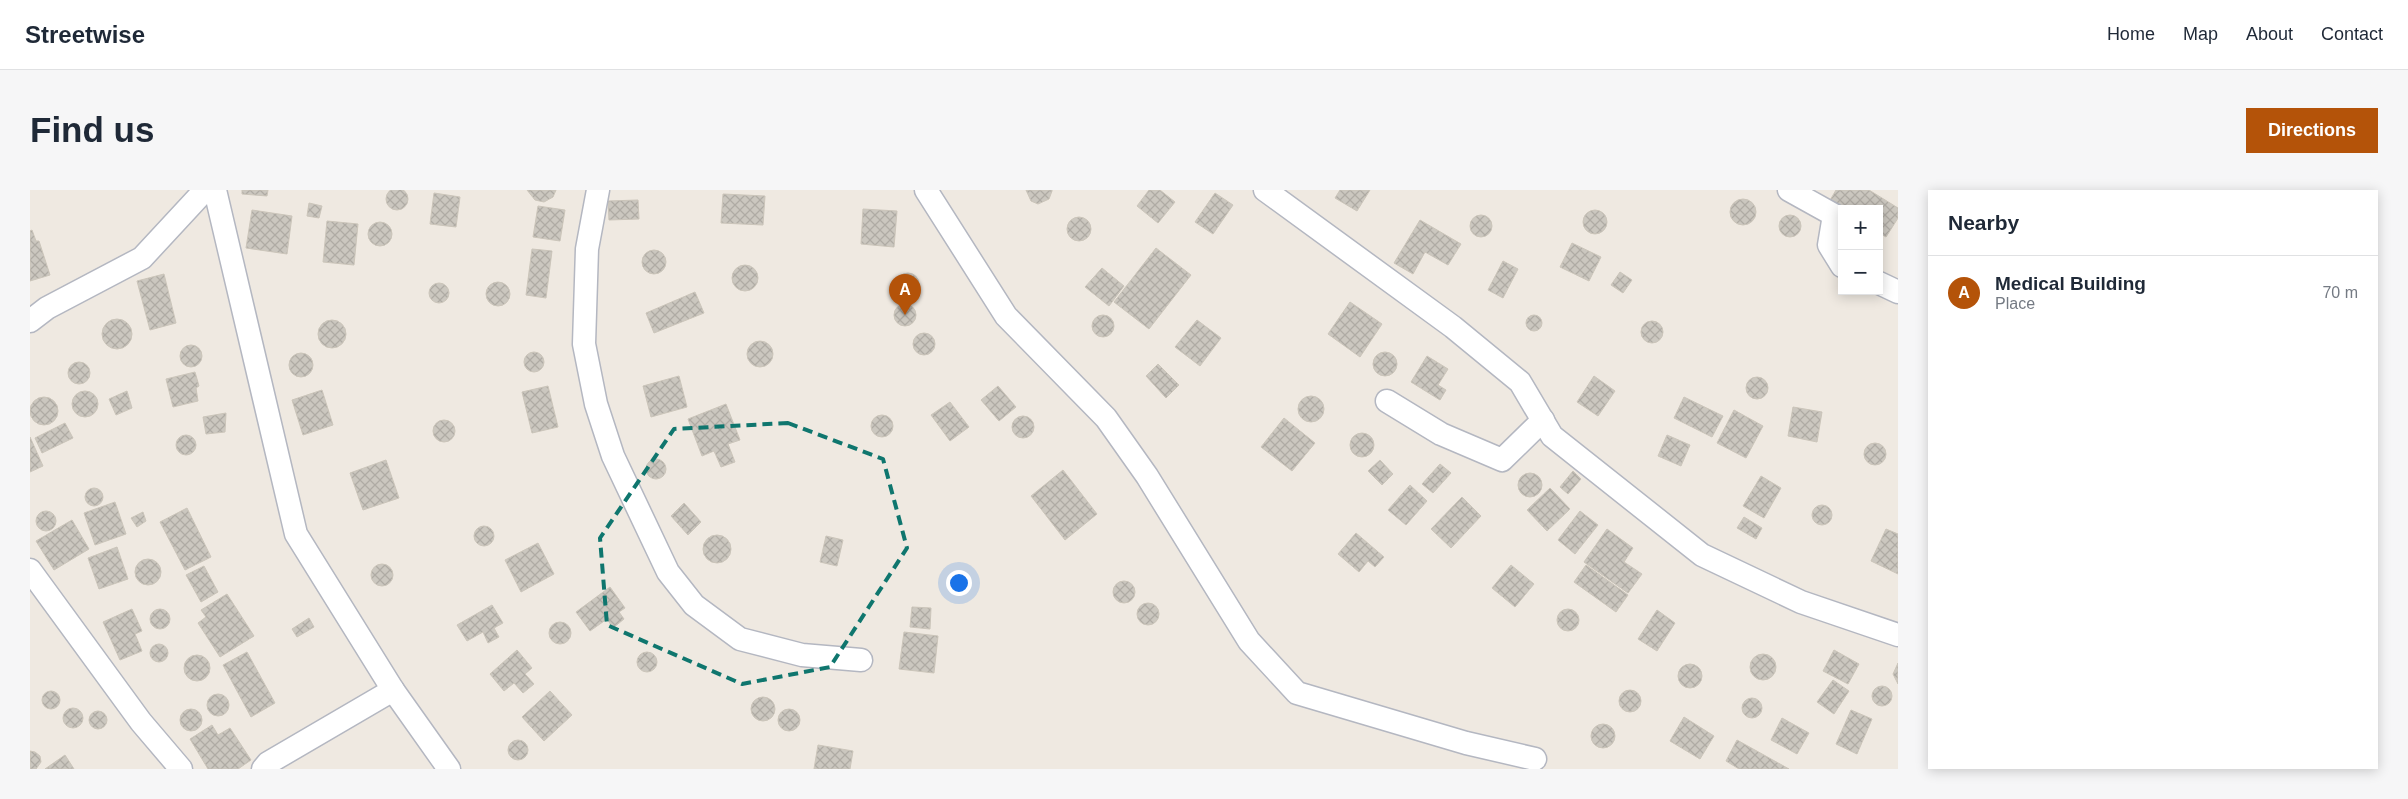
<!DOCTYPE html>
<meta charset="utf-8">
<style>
:root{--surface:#fff;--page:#f6f6f7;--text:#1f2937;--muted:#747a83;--line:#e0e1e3;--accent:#b45309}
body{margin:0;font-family:Helvetica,sans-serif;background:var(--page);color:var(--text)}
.controls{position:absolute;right:15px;top:15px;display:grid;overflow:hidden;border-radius:0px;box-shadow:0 2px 12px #0003}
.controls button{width:45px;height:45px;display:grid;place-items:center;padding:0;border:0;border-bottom:1px solid var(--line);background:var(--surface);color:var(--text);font:25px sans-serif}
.you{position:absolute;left:928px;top:392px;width:18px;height:18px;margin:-12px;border:4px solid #fff;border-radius:50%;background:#1a73e8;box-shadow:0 0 0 8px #1a73e833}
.badge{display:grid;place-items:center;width:32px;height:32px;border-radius:50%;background:var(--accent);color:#fff;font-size:16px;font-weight:700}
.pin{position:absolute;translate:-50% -41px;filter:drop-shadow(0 1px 2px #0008)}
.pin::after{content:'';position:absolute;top:26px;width:18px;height:15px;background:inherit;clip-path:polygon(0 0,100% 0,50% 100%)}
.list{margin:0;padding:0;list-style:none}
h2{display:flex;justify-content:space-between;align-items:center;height:65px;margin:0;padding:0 20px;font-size:21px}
h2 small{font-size:16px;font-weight:400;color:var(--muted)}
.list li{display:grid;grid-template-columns:32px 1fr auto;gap:15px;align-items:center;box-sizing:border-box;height:75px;padding:0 20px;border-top:1px solid var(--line)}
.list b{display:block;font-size:19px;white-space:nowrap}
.list p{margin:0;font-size:16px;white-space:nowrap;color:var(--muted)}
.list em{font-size:16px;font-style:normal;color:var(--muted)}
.map{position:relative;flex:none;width:1868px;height:579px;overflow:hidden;border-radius:0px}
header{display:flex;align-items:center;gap:30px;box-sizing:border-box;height:70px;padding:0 25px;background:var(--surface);border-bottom:1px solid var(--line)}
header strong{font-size:24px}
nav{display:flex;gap:28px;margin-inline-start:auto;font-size:18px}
.intro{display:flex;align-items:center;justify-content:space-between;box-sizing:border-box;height:120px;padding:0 30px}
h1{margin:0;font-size:35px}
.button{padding:12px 22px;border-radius:0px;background:var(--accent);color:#fff;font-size:18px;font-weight:700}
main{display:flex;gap:30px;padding:0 30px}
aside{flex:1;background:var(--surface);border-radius:0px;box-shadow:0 2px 12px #0003}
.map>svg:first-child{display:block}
</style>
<header>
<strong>Streetwise</strong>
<nav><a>Home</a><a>Map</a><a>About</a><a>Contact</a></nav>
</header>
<div class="intro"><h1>Find us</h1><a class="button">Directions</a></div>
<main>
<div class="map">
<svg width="1868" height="579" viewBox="0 0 1868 579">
<defs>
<pattern id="building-cross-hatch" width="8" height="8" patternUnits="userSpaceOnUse" patternTransform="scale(1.25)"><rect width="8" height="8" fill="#cbc7bf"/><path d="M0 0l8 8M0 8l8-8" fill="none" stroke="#afaba4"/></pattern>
</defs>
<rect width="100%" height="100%" fill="#efe9e1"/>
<g fill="url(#building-cross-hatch)" stroke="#cbc5ba">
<circle cx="367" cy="9" r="11"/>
<polygon points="212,0 238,0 237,6 212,4"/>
<polygon points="497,0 526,0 523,7 514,12 505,10"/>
<polygon points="996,0 1022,0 1022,1 1019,9 1008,14 1001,11"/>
<polygon points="1119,0 1130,0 1145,12 1128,33 1107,16"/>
<polygon points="1310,0 1340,0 1327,21 1305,8"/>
<polygon points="1806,0 1839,0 1868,18 1868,28 1856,47 1849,43 1849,19 1812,19 1799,12"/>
<polygon points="404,3 430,7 426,37 400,34"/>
<polygon points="1185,3 1203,15 1183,44 1165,32"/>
<polygon points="693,4 735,6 733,35 691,33"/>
<circle cx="1713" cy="22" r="13"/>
<polygon points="608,10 609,29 579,30 578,11"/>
<polygon points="279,13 292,16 289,28 277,26"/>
<polygon points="508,16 535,20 530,51 503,47"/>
<polygon points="833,19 867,21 864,57 831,54"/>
<polygon points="222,20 262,26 257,64 216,58"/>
<circle cx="1565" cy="32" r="12"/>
<circle cx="1760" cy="36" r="11"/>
<circle cx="1451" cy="36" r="11"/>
<circle cx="1049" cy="39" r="12"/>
<polygon points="1390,30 1431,54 1418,75 1395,62 1383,84 1364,73"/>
<polygon points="297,31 328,34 324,75 293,72"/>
<circle cx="350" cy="44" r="12"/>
<polygon points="2,40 6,51 9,51 20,85 0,91 0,41"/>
<polygon points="1542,53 1571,67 1559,91 1530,77"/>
<polygon points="1126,58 1161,85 1119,139 1084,112"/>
<polygon points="502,59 522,61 516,108 496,105"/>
<circle cx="624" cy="72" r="12"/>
<polygon points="1473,71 1488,79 1473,108 1458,100"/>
<circle cx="715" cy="88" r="13"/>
<polygon points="1072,78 1094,96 1079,116 1055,97"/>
<polygon points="1590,82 1602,90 1593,103 1581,95"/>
<circle cx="878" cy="94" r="11"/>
<polygon points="134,84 146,133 120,140 107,91"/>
<circle cx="468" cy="104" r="12"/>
<circle cx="409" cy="103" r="10"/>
<polygon points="665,102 674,123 624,143 616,123"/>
<polygon points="1320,112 1352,134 1330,167 1298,144"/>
<circle cx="875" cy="125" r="11"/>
<circle cx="1504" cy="133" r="8"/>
<circle cx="1073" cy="136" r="11"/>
<circle cx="87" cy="144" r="15"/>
<polygon points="1167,130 1191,148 1170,176 1145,157"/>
<circle cx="302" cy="144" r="14"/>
<circle cx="1622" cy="142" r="11"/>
<circle cx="894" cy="154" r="11"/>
<circle cx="730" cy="164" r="13"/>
<circle cx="161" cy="166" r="11"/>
<circle cx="504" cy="172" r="10"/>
<circle cx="1355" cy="174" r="12"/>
<circle cx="271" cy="175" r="12"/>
<polygon points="1397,166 1418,179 1408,195 1416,200 1410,210 1381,192"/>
<circle cx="49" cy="183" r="11"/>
<polygon points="1128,174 1149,195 1136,208 1116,186"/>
<polygon points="165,182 169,196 166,198 168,211 143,217 136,189"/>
<polygon points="649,186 657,217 621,227 613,196"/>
<polygon points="1564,186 1585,201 1568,226 1547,212"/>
<circle cx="1727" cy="198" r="11"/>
<polygon points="518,196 528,237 502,243 492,202"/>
<polygon points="968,196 986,217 969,231 951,210"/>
<polygon points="292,200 303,235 273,245 262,210"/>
<polygon points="97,201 102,218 86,225 79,209"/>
<circle cx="55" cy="214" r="13"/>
<circle cx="1281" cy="219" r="13"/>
<polygon points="1654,207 1693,226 1682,247 1644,228"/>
<circle cx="14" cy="221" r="14"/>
<polygon points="920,212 939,237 920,251 901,225"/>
<polygon points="696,214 710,250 698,254 705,272 691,277 684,261 672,266 658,229"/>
<polygon points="1763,217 1792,222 1787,252 1758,246"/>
<polygon points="1704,220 1733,236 1716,268 1687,253"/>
<polygon points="196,223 195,242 176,244 173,227"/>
<circle cx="852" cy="236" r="11"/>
<circle cx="993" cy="237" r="11"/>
<polygon points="1254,228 1285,253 1262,281 1231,257"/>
<circle cx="414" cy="241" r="11"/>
<polygon points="35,233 43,248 12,263 5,248"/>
<circle cx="1332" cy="255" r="12"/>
<polygon points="1637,245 1660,255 1651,276 1628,266"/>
<circle cx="156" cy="255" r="10"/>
<polygon points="0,247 13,276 0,282"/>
<circle cx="1845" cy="264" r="11"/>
<circle cx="626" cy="279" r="10"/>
<polygon points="356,270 369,308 333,320 320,283"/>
<polygon points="1350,270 1363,284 1352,295 1338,281"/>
<polygon points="1410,274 1421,283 1403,303 1392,294"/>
<polygon points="1033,280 1067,324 1035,350 1001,306"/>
<polygon points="1543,281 1551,289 1538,304 1530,297"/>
<circle cx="1500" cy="295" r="12"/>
<polygon points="1731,286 1751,298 1734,328 1713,316"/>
<polygon points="1380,295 1397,311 1376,335 1358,320"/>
<circle cx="64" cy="307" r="9"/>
<polygon points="1520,298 1540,319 1517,341 1497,320"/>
<polygon points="1432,307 1451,326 1421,358 1401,339"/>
<polygon points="85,312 96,344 65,355 54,323"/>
<polygon points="654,313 671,332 658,345 641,326"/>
<circle cx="1792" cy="325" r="10"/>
<polygon points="157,318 181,367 155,380 130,332"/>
<polygon points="1550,321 1568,335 1545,364 1528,350"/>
<circle cx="16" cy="331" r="10"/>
<polygon points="113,322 116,331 107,337 101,328"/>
<polygon points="1714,327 1732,338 1726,349 1707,338"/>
<polygon points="42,330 59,359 24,380 6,351"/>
<circle cx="454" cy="346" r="10"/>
<polygon points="1577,339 1603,358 1594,372 1612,384 1598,403 1554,372"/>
<polygon points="1856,339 1868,344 1868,384 1841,371"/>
<polygon points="1326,343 1354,367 1345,377 1338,371 1329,382 1308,364"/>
<circle cx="687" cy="359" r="14"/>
<polygon points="796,346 813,350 807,376 790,372"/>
<polygon points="508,353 524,384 491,402 475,370"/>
<polygon points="87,357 98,389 69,399 58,368"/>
<circle cx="118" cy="382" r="13"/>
<circle cx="352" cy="385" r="11"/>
<polygon points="1481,375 1504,394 1485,417 1462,398"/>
<polygon points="1556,375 1598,405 1586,422 1544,392"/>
<polygon points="174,376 188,402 171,412 156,385"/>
<circle cx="1094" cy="402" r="11"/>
<polygon points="580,397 595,418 589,422 594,429 583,438 577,429 560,441 546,422"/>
<polygon points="197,404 224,446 190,467 168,433 176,427 171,420"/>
<circle cx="1118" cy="424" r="11"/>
<polygon points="462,415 473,433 464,438 469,447 458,453 453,442 437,451 427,435"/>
<polygon points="882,417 901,418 900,439 880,437"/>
<circle cx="1538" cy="430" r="11"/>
<circle cx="130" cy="429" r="10"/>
<polygon points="102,419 112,441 105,444 112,461 90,470 73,432"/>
<polygon points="1627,420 1645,433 1627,461 1608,449"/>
<polygon points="279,428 284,437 267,447 262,439"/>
<circle cx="530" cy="443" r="11"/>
<polygon points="874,442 908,446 904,483 869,479"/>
<circle cx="129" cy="463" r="9"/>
<polygon points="487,460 502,478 495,484 504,494 493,503 484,493 474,501 460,484"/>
<polygon points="1804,460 1829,474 1818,494 1793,481"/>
<circle cx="617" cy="472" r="10"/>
<polygon points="217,462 245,513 221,527 193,475"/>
<circle cx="1733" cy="477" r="13"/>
<circle cx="167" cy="478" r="13"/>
<polygon points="1868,473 1868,494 1863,484"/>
<circle cx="1660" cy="486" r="12"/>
<polygon points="1803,490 1819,501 1804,524 1787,512"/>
<circle cx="1852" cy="506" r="10"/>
<circle cx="1600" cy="511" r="11"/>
<circle cx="21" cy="510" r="9"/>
<polygon points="520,501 542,525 514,551 492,527"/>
<circle cx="188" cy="515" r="11"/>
<circle cx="733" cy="519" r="12"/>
<circle cx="1722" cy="518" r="10"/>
<circle cx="43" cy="528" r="10"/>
<circle cx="161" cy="530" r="11"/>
<circle cx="759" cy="530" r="11"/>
<polygon points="1821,520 1842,529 1827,564 1806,554"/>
<circle cx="68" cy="530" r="9"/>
<polygon points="1654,527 1684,546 1670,569 1640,551"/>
<polygon points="1752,528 1779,543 1767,564 1741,550"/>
<circle cx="1573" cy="546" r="12"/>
<polygon points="182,535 188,545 200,538 221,570 208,579 178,579 160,549"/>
<circle cx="488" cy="560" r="10"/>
<polygon points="1707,550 1759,579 1709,579 1696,571"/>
<polygon points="788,555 823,561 820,579 784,579"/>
<polygon points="0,561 5,562 10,566 11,572 6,579 0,579"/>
<polygon points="35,565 44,579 15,579"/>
</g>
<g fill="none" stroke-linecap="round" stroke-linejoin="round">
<g stroke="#b4b7c1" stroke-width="25">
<g id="minor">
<polyline points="185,0 266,344 363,500 419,579"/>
<polyline points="568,0 557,59 554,154 566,214 583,266 638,382 664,415 710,449 772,465 831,470"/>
<polyline points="896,0 976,126 1076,228 1117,286 1219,451 1267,503 1436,553 1505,569"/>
<polyline points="1235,0 1423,137 1490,192 1522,246 1672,365 1771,412 1868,445"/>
<polyline points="1759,0 1804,25 1799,55 1812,76"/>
<polyline points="1849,93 1868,102"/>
<polyline points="0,131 17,118 112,68 175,0"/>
<polyline points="1357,211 1411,244 1472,270 1513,230"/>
<polyline points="0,380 111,532 151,579"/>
<polyline points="233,579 238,573 363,500"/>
</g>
</g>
<use href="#minor" stroke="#fff" stroke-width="22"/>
</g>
<path fill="none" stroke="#0f766e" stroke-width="4" stroke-dasharray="10 6" stroke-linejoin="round" d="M758 233 853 269 877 358 800 477 712 494 577 435 570 348 644 239Z"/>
</svg>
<div class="controls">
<button>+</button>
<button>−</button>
</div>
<div class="you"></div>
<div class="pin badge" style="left:875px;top:125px">A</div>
</div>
<aside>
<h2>Nearby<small></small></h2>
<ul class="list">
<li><span class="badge">A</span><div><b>Medical Building</b><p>Place</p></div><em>70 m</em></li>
</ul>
</aside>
</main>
